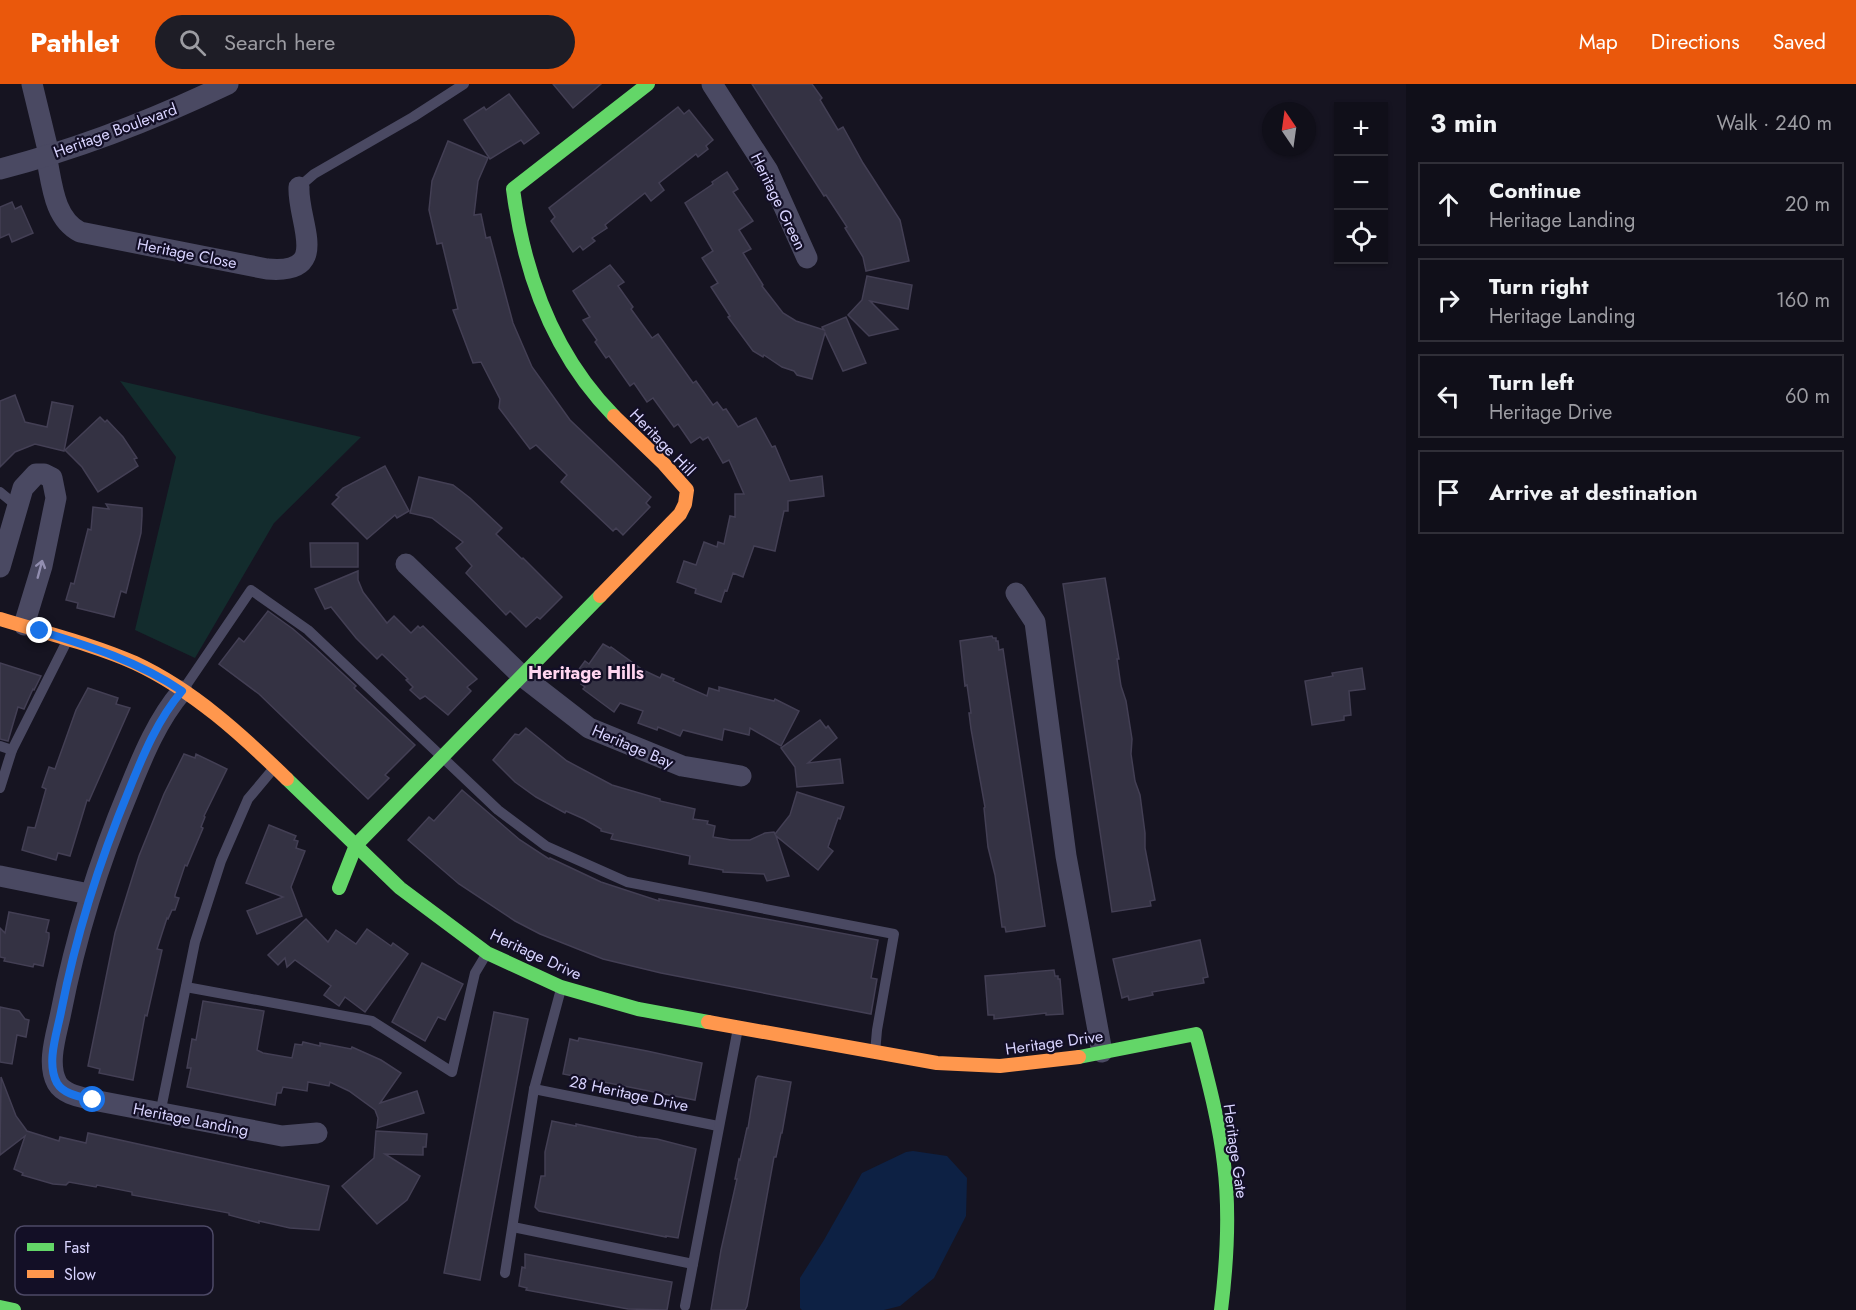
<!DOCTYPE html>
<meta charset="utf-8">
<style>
:root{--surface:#100f19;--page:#1e1d26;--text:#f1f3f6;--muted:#9c9ca2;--line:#302f38;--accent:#ea580c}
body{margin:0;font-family:Jost,sans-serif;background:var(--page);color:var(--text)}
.controls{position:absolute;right:18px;top:18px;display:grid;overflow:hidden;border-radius:0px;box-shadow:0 2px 4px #0004}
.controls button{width:54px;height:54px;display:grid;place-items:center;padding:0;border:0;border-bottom:2px solid var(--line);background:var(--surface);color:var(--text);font:30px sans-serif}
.compass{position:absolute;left:1262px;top:18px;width:54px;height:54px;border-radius:50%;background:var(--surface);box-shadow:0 2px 4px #0004;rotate:347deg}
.stop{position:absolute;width:18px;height:18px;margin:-14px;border:4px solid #1a73e8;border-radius:50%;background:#fff}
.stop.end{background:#1a73e8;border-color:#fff;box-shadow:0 2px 6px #0008}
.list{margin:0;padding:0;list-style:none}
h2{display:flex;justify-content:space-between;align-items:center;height:78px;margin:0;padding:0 24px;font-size:26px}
h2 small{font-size:20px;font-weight:400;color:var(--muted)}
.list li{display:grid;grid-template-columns:39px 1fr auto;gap:18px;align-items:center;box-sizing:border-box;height:84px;margin:0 12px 12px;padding:0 12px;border:2px solid var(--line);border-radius:0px}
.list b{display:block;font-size:22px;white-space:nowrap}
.list p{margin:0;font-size:20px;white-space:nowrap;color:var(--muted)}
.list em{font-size:20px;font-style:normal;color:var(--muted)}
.icon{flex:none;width:33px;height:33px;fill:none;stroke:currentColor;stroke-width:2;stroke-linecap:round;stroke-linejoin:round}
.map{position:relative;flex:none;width:1406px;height:1226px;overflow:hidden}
header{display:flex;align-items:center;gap:36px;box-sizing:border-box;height:84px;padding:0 30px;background:var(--accent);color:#fff}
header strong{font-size:28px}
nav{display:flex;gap:33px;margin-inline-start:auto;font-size:21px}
.search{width:420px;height:54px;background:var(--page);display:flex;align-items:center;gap:15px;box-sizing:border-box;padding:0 21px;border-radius:33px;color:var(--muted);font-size:22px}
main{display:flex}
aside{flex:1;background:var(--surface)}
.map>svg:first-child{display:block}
</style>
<header>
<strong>Pathlet</strong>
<div class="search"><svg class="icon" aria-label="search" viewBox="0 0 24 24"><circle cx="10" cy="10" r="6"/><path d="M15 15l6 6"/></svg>Search here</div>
<nav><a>Map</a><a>Directions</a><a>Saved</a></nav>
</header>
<main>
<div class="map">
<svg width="1406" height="1226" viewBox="0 0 1406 1226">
<rect width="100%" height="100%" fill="#161421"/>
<polygon fill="#132c2d" points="120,297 361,353 274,439 195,574 135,546 176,373"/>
<polygon fill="#0d2144" points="913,1067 947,1072 967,1094 966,1132 934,1194 900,1222 884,1226 802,1226 800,1224 800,1194 824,1156 862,1089 906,1068"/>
<g fill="#343243" stroke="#433f54" stroke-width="1.5">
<polygon points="553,0 601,0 573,24"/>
<polygon points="752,0 812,0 822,14 820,16 838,46 843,43 863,79 900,136 909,177 866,187 863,173 845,144 847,143 826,111 824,112"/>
<polygon points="509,10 539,49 524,60 521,56 490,75 464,36 484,23 486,26"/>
<polygon points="678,23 684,30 689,26 713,56 706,62 708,65 698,73 696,70 659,99 664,106 651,117 645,109 605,141 607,144 592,154 595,157 583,166 580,162 573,168 551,137 555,133 549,124"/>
<polygon points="448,57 488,74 478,97 474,131 481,130 486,154 490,153 513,239 532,283 570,336 651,413 646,419 650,423 623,451 616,444 613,447 561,398 567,391 536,361 530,365 499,324 500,315 481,278 473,279 453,226 458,225 442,159 437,160 429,126 432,97"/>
<polygon points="727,88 738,105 733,108 753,137 739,146 751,165 743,169 763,201 762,202 783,229 796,237 824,246 822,243 846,233 866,279 843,287 825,249 812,295 797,291 794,287 782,283 764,271 763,273 753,267 728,233 730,232 711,203 718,199 702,174 713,167 685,119 713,100 712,98"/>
<polygon points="12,118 15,125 21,122 33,149 12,158 9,150 0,154 0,123"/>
<polygon points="610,181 624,198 618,202 633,223 631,225 652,254 658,250 693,299 696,297 713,321 717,318 723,326 726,325 738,343 756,334 772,363 775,362 790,397 822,392 824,412 788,417 788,427 784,427 775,467 754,462 743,493 733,489 727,507 725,506 721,518 695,509 696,505 677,498 684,477 696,481 704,458 717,463 718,458 724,460 730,432 735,433 735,410 744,410 729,376 723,379 708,353 703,356 700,353 691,359 678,340 674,343 653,314 647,318 634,299 630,302 609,272 606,274 595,258 597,256 583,236 590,233 573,207"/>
<polygon points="867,192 912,201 908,225 870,217 898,245 869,252 848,231 862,216"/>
<polygon points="15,311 25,338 47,343 52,318 73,322 64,367 35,360 15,368 0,383 0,317"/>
<polygon points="100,333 105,338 107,336 123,353 137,374 134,375 138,382 98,408 82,383 65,366"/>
<polygon points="385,382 409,427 397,434 395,431 367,455 332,420 339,413 336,411 343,404"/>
<polygon points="419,393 453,401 470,414 502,444 496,450 522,475 523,474 562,513 540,535 537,533 526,543 510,527 506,531 466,489 472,482 456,464 463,458 432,434 410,429"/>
<polygon points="106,420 142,424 142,432 141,449 126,509 121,507 114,533 77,524 78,519 66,516 71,499 74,500 88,445 91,446 93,423 109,425"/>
<polygon points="310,459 358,459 358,483 311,483"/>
<polygon points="358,487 358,496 363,508 387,539 394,532 411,549 418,542 420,544 423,542 477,595 467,603 471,607 448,631 425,612 420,615 410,606 413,603 406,596 408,595 382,570 377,575 356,554 331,523 325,525 315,505"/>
<polygon points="1105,494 1119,575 1117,575 1121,602 1126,617 1132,655 1131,670 1135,697 1140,711 1145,749 1145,764 1155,816 1150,817 1151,822 1112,828 1063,500"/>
<polygon points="268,527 293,545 314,563 356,602 354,604 415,661 385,691 389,694 368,715 259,610 219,580 239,554 244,558"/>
<polygon points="992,552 993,554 996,554 996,557 998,557 999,566 1003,565 1006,585 1045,842 1006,848 1005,843 1002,843 995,791 988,763 984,724 985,723 971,645 969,629 971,629 967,601 965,602 960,557"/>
<polygon points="603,560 610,564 611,563 643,586 660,594 662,590 674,595 673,597 707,612 709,604 719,607 719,603 774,617 775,615 799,627 781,662 750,644 749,651 724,645 722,656 683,646 680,652 658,643 657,646 638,639 643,627 620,619 614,628 583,605 585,603 581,600 584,595 576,589 585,577 589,580"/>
<polygon points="0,579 41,592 34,606 33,605 24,625 18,623 8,657 0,655"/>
<polygon points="1362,584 1365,605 1349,607 1351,631 1344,632 1344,636 1312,641 1305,597 1333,592 1332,589"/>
<polygon points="88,604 118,614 116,620 130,624 89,717 87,716 70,772 58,769 56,776 22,766 28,743 35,744 46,705 42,703 49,683 55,685 76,626"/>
<polygon points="820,636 826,644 828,642 837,654 808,679 840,675 843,699 797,703 795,683 781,664"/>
<polygon points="526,644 567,677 612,701 660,715 660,717 695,725 693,735 708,737 707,740 715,742 713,753 731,756 750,756 765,749 774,748 775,750 790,731 797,708 844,723 840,735 838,734 828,763 833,767 818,786 776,752 789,792 767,797 764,790 723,788 723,786 689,780 690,772 611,755 613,750 601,747 601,745 584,735 566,727 565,729 536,713 515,698 493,676 515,650 519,651"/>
<polygon points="184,670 195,674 196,670 227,685 204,732 205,733 201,743 203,744 187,782 185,781 175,811 175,813 179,814 175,826 172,826 168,835 167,834 157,865 162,866 147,932 145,931 133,996 99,989 100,985 88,982 115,849 139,772 164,710"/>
<polygon points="462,706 520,756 549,775 550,774 601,798 659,817 659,815 878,856 871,894 877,895 871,930 661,889 603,875 540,850 515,837 459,800 408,756 429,733 434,737"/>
<polygon points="269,741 296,752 294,756 298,757 296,764 305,767 291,803 302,832 257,850 247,827 283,813 246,799"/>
<polygon points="9,828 49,836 46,848 49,849 49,854 43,882 34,880 33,883 4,877 5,874 0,873 0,844 5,849"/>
<polygon points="306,835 328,858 336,846 356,860 367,845 391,862 393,859 408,870 365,928 345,913 339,922 324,911 331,902 295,876 287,883 285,874 278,881 268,871"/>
<polygon points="1200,856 1208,893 1203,894 1204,899 1152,908 1153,911 1129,916 1128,912 1122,914 1113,875"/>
<polygon points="422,879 463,900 445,936 438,933 425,957 392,938"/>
<polygon points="1054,886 1055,892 1058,892 1058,895 1060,895 1063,930 1046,931 1046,929 994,935 994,931 988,931 985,892"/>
<polygon points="203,917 264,927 257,966 263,969 292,974 295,960 302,961 303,958 320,962 320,959 351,965 352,963 381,976 401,989 380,1019 417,1007 424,1029 377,1044 378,1034 375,1026 349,1007 330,998 329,1002 308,998 307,1007 283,1003 281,1009 277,1009 275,1021 187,1003 191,984 187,984 192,955 196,956"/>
<polygon points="0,923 19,927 25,935 29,936 26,953 17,951 12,980 0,978"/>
<polygon points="494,928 528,935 480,1196 444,1189"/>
<polygon points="579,954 647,967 702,979 695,1016 563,990 570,955 578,957"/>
<polygon points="758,992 791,998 782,1049 781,1049 776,1073 774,1073 747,1222 745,1226 711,1226 721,1166 737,1095 735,1095 739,1075 740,1076 747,1044 748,1044 756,995"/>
<polygon points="1,993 16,1032 27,1047 59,1057 60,1053 86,1059 88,1049 329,1102 319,1146 290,1144 259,1137 259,1139 229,1131 229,1129 132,1111 132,1108 97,1101 96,1103 69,1098 66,1101 53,1100 22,1091 23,1089 14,1085 25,1052 0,1071"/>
<polygon points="552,1037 576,1042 576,1040 637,1053 657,1055 696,1065 678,1154 666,1152 666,1153 539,1127 535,1123 541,1092 545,1092 545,1068"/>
<polygon points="376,1047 427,1050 426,1063 423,1063 423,1071 385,1070 420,1092 407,1116 377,1140 342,1102 374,1074"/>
<polygon points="525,1170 672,1198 667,1226 628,1225 526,1206 527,1204 519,1202 522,1183 525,1184"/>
</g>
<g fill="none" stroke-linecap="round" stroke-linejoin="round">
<g stroke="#4a4962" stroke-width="10">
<polyline points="299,103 314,90 413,33 464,0"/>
<polyline points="0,408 17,422"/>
<polyline points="183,606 251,506 308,546 498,726 546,762 627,798 894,850 877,946 875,969"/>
<polyline points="0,662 12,666 0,704"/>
<polyline points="12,666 67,557"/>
<polyline points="186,903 372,937 452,988 475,889 487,869"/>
<polyline points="534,1005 718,1042"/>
<polyline points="160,1030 195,858 221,777 248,715 274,684"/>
<polyline points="513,1143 693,1180"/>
<polyline points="505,1189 534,1005 561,905"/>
<polyline points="685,1222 738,944"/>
</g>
<g stroke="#4a4962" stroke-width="21">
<polyline points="32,0 49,70"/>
<polyline points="712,0 768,87 807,174"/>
<path d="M46 71C52 98 53 134 80 148L267 185C333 191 297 138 299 103"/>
<path d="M0 85C78 65 155 35 228 0"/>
<polyline points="406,480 522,592 589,644 682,682 741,692"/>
<polyline points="0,483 23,404 36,390 44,390 52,394 56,414 42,482 24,541"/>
<polyline points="1016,509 1035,538 1066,772 1102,968"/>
<path d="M182 607C158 635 143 671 129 706 99 778 76 851 61 928 57 949 46 979 57 999 64 1011 82 1013 93 1016L282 1052 317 1049"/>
<polyline points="0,792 89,810"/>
</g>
<g stroke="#63d668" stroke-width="14">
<path d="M614 332C553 270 524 190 513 105L648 0"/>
<polyline points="287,695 400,804 487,869 561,903 638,925 708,938"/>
<polyline points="339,804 356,761 600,512"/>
<path d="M1079 973 1196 950C1207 993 1219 1036 1224 1080 1230 1128 1227 1178 1221 1226"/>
<polyline points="0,1223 14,1226"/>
</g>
<g stroke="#ff974d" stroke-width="14">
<polyline points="600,512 680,430 685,420 687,406 664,380 614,332"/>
<path d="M0 535C45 549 92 560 135 579 193 606 242 651 287 695"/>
<polyline points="708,938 937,979 1000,982 1079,973"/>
</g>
</g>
<defs><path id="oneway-shaft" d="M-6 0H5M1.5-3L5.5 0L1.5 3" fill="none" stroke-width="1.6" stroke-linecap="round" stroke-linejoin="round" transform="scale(1.5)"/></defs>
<use stroke="#928eb0" href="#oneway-shaft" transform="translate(40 485) rotate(-75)"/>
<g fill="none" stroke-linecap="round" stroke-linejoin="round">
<path stroke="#1a73e8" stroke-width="8" d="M40 547C92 563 137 577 182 607 158 635 143 671 129 706 99 778 76 851 61 928 57 949 46 979 57 999 64 1011 82 1013 93 1016"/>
</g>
<g text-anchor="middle" stroke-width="4.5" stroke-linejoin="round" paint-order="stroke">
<g font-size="16" fill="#d9d4ff" stroke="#130f26">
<text transform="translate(115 46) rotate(-20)" y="6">Heritage Boulevard</text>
<text transform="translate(779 117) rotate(64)" y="6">Heritage Green</text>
<text transform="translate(187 169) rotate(11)" y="6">Heritage Close</text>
<text transform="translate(663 358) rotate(46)" y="6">Heritage Hill</text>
<text transform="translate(633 662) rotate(23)" y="6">Heritage Bay</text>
<text transform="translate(536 870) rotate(25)" y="6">Heritage Drive</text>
<text transform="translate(1054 958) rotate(-8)" y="6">Heritage Drive</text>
<text transform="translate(629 1009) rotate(12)" y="6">28 Heritage Drive</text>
<text transform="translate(191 1035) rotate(11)" y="6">Heritage Landing</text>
<text transform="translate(1236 1067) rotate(82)" y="6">Heritage Gate</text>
</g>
<g font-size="18" font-weight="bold" fill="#ffd6f0" stroke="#130f26">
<text x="586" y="595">Heritage Hills</text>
</g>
</g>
<rect x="15" y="1142" width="198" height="69" rx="9" fill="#130f26" stroke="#4e4a67" stroke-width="1.5"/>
<rect x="27" y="1159" width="27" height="8" fill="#63d668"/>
<rect x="27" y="1186" width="27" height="8" fill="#ff974d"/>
<g font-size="16" fill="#d9d4ff">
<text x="64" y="1169">Fast</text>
<text x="64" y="1196">Slow</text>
</g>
</svg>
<div class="controls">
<button>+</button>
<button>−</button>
<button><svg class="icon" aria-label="locate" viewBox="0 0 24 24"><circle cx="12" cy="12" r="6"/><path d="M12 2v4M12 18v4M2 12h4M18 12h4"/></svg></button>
</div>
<svg class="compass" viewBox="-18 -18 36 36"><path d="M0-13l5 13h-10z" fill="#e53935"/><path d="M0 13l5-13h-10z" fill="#9c9ca2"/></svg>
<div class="stop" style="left:93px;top:1016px"></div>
<div class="stop end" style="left:40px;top:547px"></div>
</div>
<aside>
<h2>3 min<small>Walk · 240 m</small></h2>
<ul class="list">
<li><svg class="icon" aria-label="ahead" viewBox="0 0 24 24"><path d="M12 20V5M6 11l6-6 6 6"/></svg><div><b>Continue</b><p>Heritage Landing</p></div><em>20 m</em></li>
<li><svg class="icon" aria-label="right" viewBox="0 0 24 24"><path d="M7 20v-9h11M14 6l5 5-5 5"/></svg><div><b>Turn right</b><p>Heritage Landing</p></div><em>160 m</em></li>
<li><svg class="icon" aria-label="left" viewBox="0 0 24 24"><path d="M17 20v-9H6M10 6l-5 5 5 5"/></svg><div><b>Turn left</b><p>Heritage Drive</p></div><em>60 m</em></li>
<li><svg class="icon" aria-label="arrive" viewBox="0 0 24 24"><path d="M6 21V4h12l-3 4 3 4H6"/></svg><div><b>Arrive at destination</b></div></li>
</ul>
</aside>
</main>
